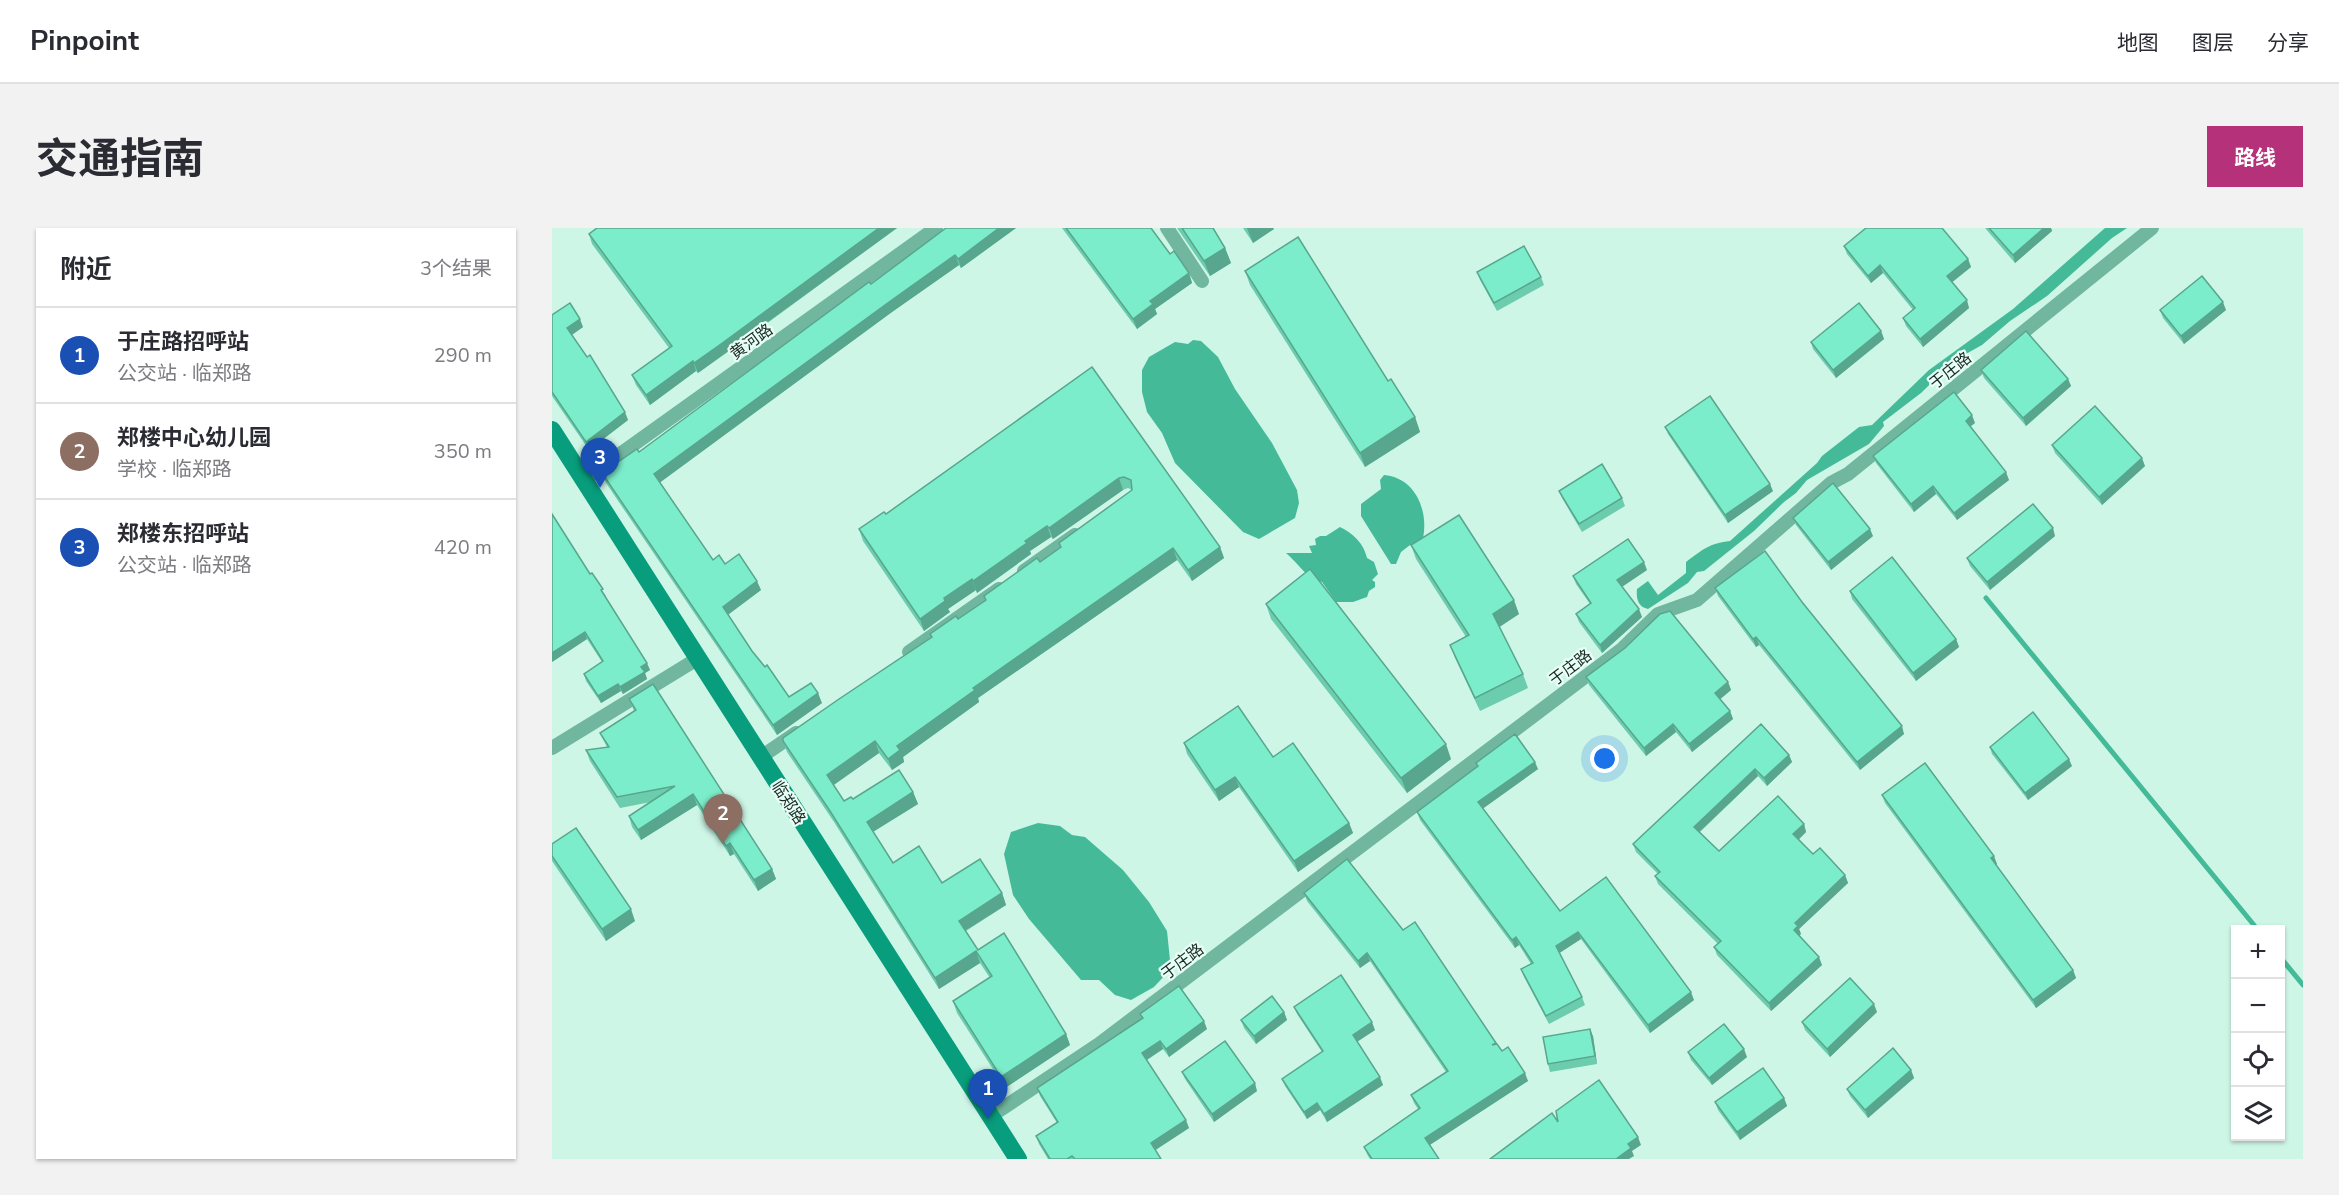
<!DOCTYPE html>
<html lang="zh">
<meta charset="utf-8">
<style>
:root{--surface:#fff;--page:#f2f2f3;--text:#2b2b33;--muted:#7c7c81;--line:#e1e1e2;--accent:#b5327a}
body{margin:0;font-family:"Nunito Sans","Noto Sans SC",sans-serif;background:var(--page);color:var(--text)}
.controls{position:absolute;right:18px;bottom:18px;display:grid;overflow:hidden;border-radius:0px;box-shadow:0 2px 4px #0004}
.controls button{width:54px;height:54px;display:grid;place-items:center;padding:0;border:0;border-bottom:2px solid var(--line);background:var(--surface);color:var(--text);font:30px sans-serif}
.you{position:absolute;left:1053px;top:531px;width:21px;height:21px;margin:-15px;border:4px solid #fff;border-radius:50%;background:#1a73e8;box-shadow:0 0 0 9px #1a73e833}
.badge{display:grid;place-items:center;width:39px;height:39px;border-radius:50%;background:var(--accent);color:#fff;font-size:20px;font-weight:700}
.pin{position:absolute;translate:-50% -50px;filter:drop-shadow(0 2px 3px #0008)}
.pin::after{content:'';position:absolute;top:32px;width:21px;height:18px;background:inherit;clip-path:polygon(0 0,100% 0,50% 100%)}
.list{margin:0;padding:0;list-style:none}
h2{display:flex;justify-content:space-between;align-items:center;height:78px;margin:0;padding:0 24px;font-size:26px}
h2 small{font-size:20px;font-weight:400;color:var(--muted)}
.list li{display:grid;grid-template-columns:39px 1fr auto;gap:18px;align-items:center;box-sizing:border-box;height:96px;padding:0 24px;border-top:2px solid var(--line)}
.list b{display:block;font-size:22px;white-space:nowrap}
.list p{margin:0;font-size:20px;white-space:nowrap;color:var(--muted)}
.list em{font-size:20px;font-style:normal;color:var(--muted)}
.icon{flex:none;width:33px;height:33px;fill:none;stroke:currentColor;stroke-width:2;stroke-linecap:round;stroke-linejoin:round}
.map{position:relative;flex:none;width:1751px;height:931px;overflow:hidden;border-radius:0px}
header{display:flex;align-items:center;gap:36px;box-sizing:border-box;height:84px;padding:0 30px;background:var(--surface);border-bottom:2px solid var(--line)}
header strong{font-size:28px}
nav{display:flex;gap:33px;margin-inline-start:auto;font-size:21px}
.intro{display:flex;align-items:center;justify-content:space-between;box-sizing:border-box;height:144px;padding:0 36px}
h1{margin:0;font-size:42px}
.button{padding:15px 27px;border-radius:0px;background:var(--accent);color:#fff;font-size:21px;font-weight:700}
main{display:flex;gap:36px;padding:0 36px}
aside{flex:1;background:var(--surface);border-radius:0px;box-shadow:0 2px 4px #0004}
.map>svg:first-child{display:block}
</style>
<header>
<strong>Pinpoint</strong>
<nav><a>地图</a><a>图层</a><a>分享</a></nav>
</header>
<div class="intro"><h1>交通指南</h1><a class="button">路线</a></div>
<main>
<aside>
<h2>附近<small>3个结果</small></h2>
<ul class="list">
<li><span class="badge" style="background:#1a4fb4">1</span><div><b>于庄路招呼站</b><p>公交站 · 临郑路</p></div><em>290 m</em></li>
<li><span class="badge" style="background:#8d6e63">2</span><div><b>郑楼中心幼儿园</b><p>学校 · 临郑路</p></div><em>350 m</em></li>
<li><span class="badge" style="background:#1a4fb4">3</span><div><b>郑楼东招呼站</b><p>公交站 · 临郑路</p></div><em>420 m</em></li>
</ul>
</aside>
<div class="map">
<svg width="1751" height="931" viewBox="0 0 1751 931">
<rect width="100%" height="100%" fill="#cef6e7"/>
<g fill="#45ba99">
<path d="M1553 0H1575L1560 10 1495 68 1458 93 1430 117 1403 132 1369 165 1331 194 1332 198 1317 216 1255 252 1244 265 1232 274 1202 303 1152 343 1145 344 1136 355 1096 381C1086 379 1084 371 1085 361L1096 353 1106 367 1134 345V334C1150 322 1158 315 1178 313L1265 235 1270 228 1307 199 1320 197 1377 142 1461 81Z"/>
<polygon points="641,112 649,113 666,129 683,161 720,215 745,262 747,275 743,290 707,311 691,304 623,235 610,205 595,184 590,164 590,142 597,129 623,114 636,116"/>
<path d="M832 247C866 250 879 288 869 318L863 320 858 317 849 324 844 336H839L809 288V276L829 261 828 252Z"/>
<path d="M788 299C801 305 812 316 815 330L822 334 826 346 820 352 823 354V359L817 363 815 369 801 374H784L770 354C755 351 746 335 734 325H760L757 318 764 317 763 311 768 308H774Z"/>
<polygon points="486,595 508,598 520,607 533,609 571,642 597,674 615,703 618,732 615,745 602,759 579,772 563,767 547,752 529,752 477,691 461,667 452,626 459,604"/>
</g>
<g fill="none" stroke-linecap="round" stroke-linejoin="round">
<g stroke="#45ba99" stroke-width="5">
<polyline points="1434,370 1706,702"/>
<polyline points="1728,729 1751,757"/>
</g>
<g stroke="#71b7a0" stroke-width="14">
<polyline points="615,0 650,53"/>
<polyline points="32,252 384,0"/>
<polyline points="472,343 523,307"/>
<polyline points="357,424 447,361"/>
<polyline points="0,520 145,431"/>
<polyline points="209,529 244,505"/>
<polyline points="439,888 547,816 1070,421 1106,386 1145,372 1279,255 1296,246 1600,0"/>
</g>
<polyline stroke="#089d7c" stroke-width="18" points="0,202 466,931"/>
</g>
<g fill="#6bccae">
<polygon points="45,0 345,0 173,126 146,145 144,143 98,177 84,157 80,147 117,120 40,16 37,6"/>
<polygon points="394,0 464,0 409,40 407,37 340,84 108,254 161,332 173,336 209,362 176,387 200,423 237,469 270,475 225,507 54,255 50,245 87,224 319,56"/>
<polygon points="510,0 599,0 618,26 637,45 640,55 603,81 605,86 585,101"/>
<polygon points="625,0 661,0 673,20 679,35 658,48"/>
<polygon points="691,0 721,0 722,1 701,15"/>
<polygon points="1433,0 1499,0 1500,3 1463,35"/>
<polygon points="1292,18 1416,31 1419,39 1400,54 1417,80 1371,119 1354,98 1351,90 1361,82 1331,45 1319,55 1295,26"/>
<polygon points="693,43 836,153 863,189 868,204 813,239 698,57"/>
<polygon points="925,44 989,49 992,57 945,83 928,52"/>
<polygon points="1608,82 1674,82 1632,116 1611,90"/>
<polygon points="0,87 31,99 20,107 76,192 37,222 0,168"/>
<polygon points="1329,103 1332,111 1284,150 1261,121 1259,114"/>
<polygon points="540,139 668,319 672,330 640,353 625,332 426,470 427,474 351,529 352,534 340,542 327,525 281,557 292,573 301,571 361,564 366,576 321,604 341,635 390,655 450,665 454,677 414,703 426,722 514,806 518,817 453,860 405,785 401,773 438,750 428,735 387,761 282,594 235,524 231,513 379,409 378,406 406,391 433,372 432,368 488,334 508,319 507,315 580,262 576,260 571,262 501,311 499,309 478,323 479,326 425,365 424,362 396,381 398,384 372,403 311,313 307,301 334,286"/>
<polygon points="1429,142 1516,151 1519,158 1474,198 1432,150"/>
<polygon points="1423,195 1418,199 1457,252 1405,292 1384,266 1362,284 1324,235 1321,228"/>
<polygon points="1113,199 1221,263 1176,295 1116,206"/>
<polygon points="1500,217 1593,238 1550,277 1503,225"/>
<polygon points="1007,263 1070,270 1073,278 1030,304 1010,270"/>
<polygon points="1241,290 1321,308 1279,342 1244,297"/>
<polygon points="1503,308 1438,362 1418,338 1415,330"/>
<polygon points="859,317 967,386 947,399 971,446 976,460 928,483 903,430 898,417 914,409 864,331"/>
<polygon points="1095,342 1070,359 1090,389 1050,425 1027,394 1024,386 1038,376 1024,356 1021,348"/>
<polygon points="38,346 54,368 53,369 98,442 93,445 95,451 71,466 69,463 49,475 34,453 32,446 50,434 35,411 0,434"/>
<polygon points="1163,360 1250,374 1352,506 1308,542 1207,417 1204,419 1166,368"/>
<polygon points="1298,363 1404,411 1407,419 1364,453 1300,371"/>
<polygon points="714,376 899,531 855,565 719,391"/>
<polygon points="1034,449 1176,454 1179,462 1168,471 1178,483 1181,491 1140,524 1124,504 1094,528 1037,457"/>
<polygon points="77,471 220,641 224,651 206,663 182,626 178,628 145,577 89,612 80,599 77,588 99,574 68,580 38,533 34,522 55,519 48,505 82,483"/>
<polygon points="1209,496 1237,527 1240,534 1215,558 1206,548 1148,604 1167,623 1252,596 1254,604 1247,611 1261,626 1293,647 1296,655 1247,701 1249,706 1247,707 1270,737 1219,783 1165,727 1162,719 1166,716 1106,656 1103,648 1106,646 1084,624 1081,616"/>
<polygon points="632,515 721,529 797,595 801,605 746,644 687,559 667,573 635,526"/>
<polygon points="1438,519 1520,538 1476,572 1440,526"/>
<polygon points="924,535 986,541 931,580 1008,683 1142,772 1098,805 1029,711 1007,725 1030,769 1033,777 997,796 972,749 969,741 979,736 967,717 963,720 868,592 865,584 925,539"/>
<polygon points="1330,567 1445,636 1444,637 1521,742 1524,750 1484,780 1333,575"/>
<polygon points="0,616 83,693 54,713 0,633"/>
<polygon points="752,665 851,702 944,815 950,823 976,853 878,917 887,931 818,931 815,926 812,919 866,881 862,875 859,867 894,844 818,733 808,740 755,673"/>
<polygon points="742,779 823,802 805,814 831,857 775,894 768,882 755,891 733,858 730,851 770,824 745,786"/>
<polygon points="732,784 735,792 704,816 692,800 689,792"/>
<polygon points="1325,784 1278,829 1253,802 1250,794"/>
<polygon points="588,786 655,801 617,829 611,821 595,832 637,900 603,922 609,931 496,931 487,916 484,908 505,895 488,868 485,860 590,791"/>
<polygon points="1041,808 1045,836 998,844 996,836"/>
<polygon points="1136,824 1195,829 1160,857 1139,832"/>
<polygon points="1359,842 1362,850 1316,890 1298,868 1295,861"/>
<polygon points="630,844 705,863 662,894 633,851"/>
<polygon points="1232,870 1235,878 1188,912 1166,882 1163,874"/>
</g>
<g fill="#57a68d">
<polygon points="327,0 345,0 146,145 142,135"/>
<polygon points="447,0 464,0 409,40 406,31"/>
<polygon points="695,0 721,0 722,1 701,15"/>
<polygon points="1492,0 1499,0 1500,3 1463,35 1461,27"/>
<polygon points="673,20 679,35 658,48 652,33"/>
<polygon points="403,27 407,37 340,84 106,256 102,246 337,74"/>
<polygon points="1416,31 1419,39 1398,56 1395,48"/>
<polygon points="1328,37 1331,45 1319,55 1316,48"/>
<polygon points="637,45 640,55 603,81 605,86 585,101 581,91 598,73"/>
<polygon points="1415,72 1417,80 1371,119 1368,111"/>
<polygon points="1671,74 1674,82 1632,116 1629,108"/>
<polygon points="28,91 31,99 18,108 15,100"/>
<polygon points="1329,103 1332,111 1284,150 1281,142"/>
<polygon points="141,133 144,143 98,177 94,167"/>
<polygon points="1516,151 1519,158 1474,198 1471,190"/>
<polygon points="73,184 76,192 37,222 34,214"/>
<polygon points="1420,187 1423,195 1416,200 1414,193"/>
<polygon points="863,189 868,204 813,239 808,225"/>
<polygon points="1590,230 1593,238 1550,277 1547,269"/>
<polygon points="1454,244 1457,252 1405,292 1402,285"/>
<polygon points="567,250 571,262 501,311 497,300"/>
<polygon points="1218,256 1221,263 1176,295 1173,287"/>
<polygon points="1381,258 1384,266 1362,284 1359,276"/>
<polygon points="495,298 499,309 478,323 479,326 425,365 421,353 473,313"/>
<polygon points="1501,300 1503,308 1438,362 1435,354"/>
<polygon points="1318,301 1321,308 1279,342 1276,334"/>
<polygon points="668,319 672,330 640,353 636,342"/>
<polygon points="621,320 625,332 426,470 427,474 351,529 352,534 340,542 336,531 345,518 421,460"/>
<polygon points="1092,334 1095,342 1068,360 1065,352"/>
<polygon points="420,351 424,362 396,381 398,384 372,403 368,391 392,370"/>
<polygon points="205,353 209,362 174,388 171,379"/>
<polygon points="962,372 967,386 946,400 941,386"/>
<polygon points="1087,381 1090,389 1050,425 1048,417"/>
<polygon points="33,404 35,411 0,434 0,425"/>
<polygon points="1204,409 1207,417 1204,419 1201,411"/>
<polygon points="1404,411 1407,419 1364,453 1361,445"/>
<polygon points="95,435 98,442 93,445 95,451 71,466 68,459 89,439"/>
<polygon points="1176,454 1179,462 1166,473 1163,465"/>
<polygon points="66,456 69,463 49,475 46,468"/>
<polygon points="266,465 270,475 225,507 221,497"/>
<polygon points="1178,483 1181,491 1140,524 1137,516"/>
<polygon points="1121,496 1124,504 1094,528 1092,520"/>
<polygon points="1350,498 1352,506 1308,542 1305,534"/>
<polygon points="323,513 327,525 279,559 275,547"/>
<polygon points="894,516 899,531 855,565 849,550"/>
<polygon points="1237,527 1240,534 1215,558 1212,550"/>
<polygon points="1517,531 1520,538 1476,572 1473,565"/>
<polygon points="983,534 986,541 929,582 926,574"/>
<polygon points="1203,541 1206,548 1145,606 1142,599"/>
<polygon points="683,549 687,559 667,573 663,562"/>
<polygon points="361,564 366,576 319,605 315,594"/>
<polygon points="141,566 145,577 89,612 86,602"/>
<polygon points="797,595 801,605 746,644 742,633"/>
<polygon points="1252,596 1254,604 1244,614 1241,606"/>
<polygon points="178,615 182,626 178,628 174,618"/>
<polygon points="1442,628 1445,636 1442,638 1439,630"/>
<polygon points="220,641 224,651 206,663 202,652"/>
<polygon points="1293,647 1296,655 1247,701 1249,706 1245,709 1242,702 1243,695"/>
<polygon points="450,665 454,677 411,704 407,693"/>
<polygon points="79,681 83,693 54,713 50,701"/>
<polygon points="1026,704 1029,711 1006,726 1004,718"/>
<polygon points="964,709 967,717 963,720 960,712"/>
<polygon points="424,723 428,735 387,761 383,750"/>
<polygon points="815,725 818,733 808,740 806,733"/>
<polygon points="1267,729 1270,737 1219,783 1217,775"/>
<polygon points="1521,742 1524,750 1484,780 1481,772"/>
<polygon points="1139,764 1142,772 1098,805 1096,797"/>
<polygon points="1322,776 1325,784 1278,829 1275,821"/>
<polygon points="732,784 735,792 704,816 702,808"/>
<polygon points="652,793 655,801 617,829 614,821"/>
<polygon points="820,794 823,802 803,815 801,807"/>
<polygon points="1038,801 1041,808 1045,836 1043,828"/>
<polygon points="514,806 518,817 453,860 449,849"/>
<polygon points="608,813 611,821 593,833 590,825"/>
<polygon points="1192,821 1195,829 1160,857 1157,850"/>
<polygon points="1359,842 1362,850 1316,890 1313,882"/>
<polygon points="973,845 976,853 876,918 873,910"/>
<polygon points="828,849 831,857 775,894 772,886"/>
<polygon points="703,855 705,863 662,894 660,886"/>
<polygon points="1232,870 1235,878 1188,912 1185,904"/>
<polygon points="765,875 768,882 755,891 752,884"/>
<polygon points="634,892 637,900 602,923 599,915"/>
<polygon points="1086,909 1089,917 1080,923 1082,928 1077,931 1064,931 1076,916"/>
</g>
<g fill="#7cedca" stroke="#57a68d" stroke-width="1.5">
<polygon points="45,0 327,0 169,116 142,135 141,133 94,167 80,147 120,118 37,6"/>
<polygon points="394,0 447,0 406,31 403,27 337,74 102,246 161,332 167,327 173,336 187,326 205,353 171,379 200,423 213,439 215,437 237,469 259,455 266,465 221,497 50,245 85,221 87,224 317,54 319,56"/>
<polygon points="514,0 599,0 618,26 622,23 637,45 598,73 601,76 581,91"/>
<polygon points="630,0 661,0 673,20 652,33"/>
<polygon points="1314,0 1390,0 1416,31 1395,48 1415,72 1368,111 1351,90 1363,80 1328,37 1316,48 1292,18"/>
<polygon points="1437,0 1492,0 1461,27"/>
<polygon points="746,9 836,153 839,151 863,189 808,225 693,43"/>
<polygon points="972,18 989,49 942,75 925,44"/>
<polygon points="1650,48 1671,74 1629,108 1608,82"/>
<polygon points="18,75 28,91 15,100 35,129 38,127 73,184 34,214 0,164 0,87"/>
<polygon points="1307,75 1329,103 1281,142 1259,114"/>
<polygon points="1474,103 1516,151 1471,190 1429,142"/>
<polygon points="540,139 668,319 636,342 621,320 421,460 423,462 345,518 348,522 336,531 323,513 275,547 292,573 299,569 301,571 347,542 361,564 315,594 341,635 367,618 390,655 428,631 450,665 407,693 426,722 452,705 514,806 449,849 401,773 440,748 424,723 383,750 278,583 231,513 231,510 287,471 380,409 378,406 404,388 406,391 434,372 432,368 485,330 488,334 509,319 507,315 580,262 579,252 572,249 567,250 497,300 495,298 473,313 475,315 421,353 420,351 392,370 393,373 368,391 307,301 332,284 334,286"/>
<polygon points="1402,164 1420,187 1414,193 1454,244 1402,285 1381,258 1359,276 1321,228"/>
<polygon points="1158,168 1218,256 1173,287 1113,199"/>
<polygon points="1543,178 1590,230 1547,269 1500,217"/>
<polygon points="1050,236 1070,270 1027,296 1007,263"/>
<polygon points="1281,255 1318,301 1276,334 1241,290"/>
<polygon points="1481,276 1501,300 1435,354 1415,330"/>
<polygon points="0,286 38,346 40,345 51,361 49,362 95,435 89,439 93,444 68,459 66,456 46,468 32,446 51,433 33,404 0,425"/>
<polygon points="907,287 962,372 941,386 971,446 923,470 898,417 917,407 859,317"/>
<polygon points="1076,311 1092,334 1065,352 1087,381 1048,417 1024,386 1039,375 1021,348"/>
<polygon points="1213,323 1250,374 1350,498 1305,534 1204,409 1201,411 1163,360"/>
<polygon points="1340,329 1404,411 1361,445 1298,363"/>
<polygon points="758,341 894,516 849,550 714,376"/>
<polygon points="1118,383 1176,454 1163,465 1178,483 1137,516 1121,496 1092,520 1034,449 1073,420 1108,386"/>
<polygon points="101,456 220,641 202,652 178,615 174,618 141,566 86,602 77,588 123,558 65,569 34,522 57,519 48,505 84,482 77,471"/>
<polygon points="686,478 721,529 741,515 797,595 742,633 683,549 663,562 632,515"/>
<polygon points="1481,484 1517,531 1473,565 1438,519"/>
<polygon points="1209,496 1237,527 1212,550 1203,541 1142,599 1167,623 1226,568 1252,596 1241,606 1261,626 1268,620 1293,647 1243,695 1246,698 1242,702 1267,729 1217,775 1162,719 1169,713 1103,648 1108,644 1081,616"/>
<polygon points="963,506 983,534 926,574 1008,683 1054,649 1139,764 1096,797 1026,704 1004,718 1030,769 994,788 969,741 981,735 964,709 960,712 865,584 926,538 924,535"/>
<polygon points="1373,535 1442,628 1439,630 1521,742 1481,772 1330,567"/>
<polygon points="24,600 79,681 50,701 0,628 0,616"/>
<polygon points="795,631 851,702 863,694 944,815 940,817 945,816 950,823 956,819 973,845 873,910 887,931 820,931 812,919 868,880 859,867 896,843 815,725 806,733 752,665"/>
<polygon points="789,747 820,794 801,807 828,849 772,886 765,875 752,884 730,851 771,823 742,779"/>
<polygon points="1298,750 1322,776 1275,821 1250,794"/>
<polygon points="627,758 652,793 614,821 608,813 590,825 634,892 599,915 609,931 523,931 520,928 515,931 498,931 484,908 506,894 485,860 591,790 588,786"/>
<polygon points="720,768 732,784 702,808 689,792"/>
<polygon points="1172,796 1192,821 1157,850 1136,824"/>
<polygon points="1038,801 1043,828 996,836 991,809"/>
<polygon points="673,813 703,855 660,886 630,844"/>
<polygon points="1341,820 1359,842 1313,882 1295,861"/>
<polygon points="1211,840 1232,870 1185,904 1163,874"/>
<polygon points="1047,852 1086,909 1076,916 1079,920 1064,931 938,931 1000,885 1006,894 1004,883"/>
</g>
<g text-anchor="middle" stroke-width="4.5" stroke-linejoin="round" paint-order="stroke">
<g font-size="16" fill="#1a2924" stroke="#e7fff6">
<text transform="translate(199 113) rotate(-36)" y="6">黄河路</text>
<text transform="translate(1398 142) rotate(-39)" y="6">于庄路</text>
<text transform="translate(1018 439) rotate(-37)" y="6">于庄路</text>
<text transform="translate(237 574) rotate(57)" y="6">临郑路</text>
<text transform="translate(630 733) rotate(-37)" y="6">于庄路</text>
</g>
</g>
</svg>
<div class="controls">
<button>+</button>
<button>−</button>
<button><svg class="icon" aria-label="locate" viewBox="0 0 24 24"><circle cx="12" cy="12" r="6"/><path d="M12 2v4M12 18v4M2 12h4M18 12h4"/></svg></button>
<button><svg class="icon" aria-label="layers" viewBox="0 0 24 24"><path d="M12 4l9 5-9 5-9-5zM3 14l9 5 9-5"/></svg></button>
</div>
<div class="you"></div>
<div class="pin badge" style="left:436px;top:891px;background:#1a4fb4">1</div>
<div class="pin badge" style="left:171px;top:616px;background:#8d6e63">2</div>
<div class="pin badge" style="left:48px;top:260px;background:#1a4fb4">3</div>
</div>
</main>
